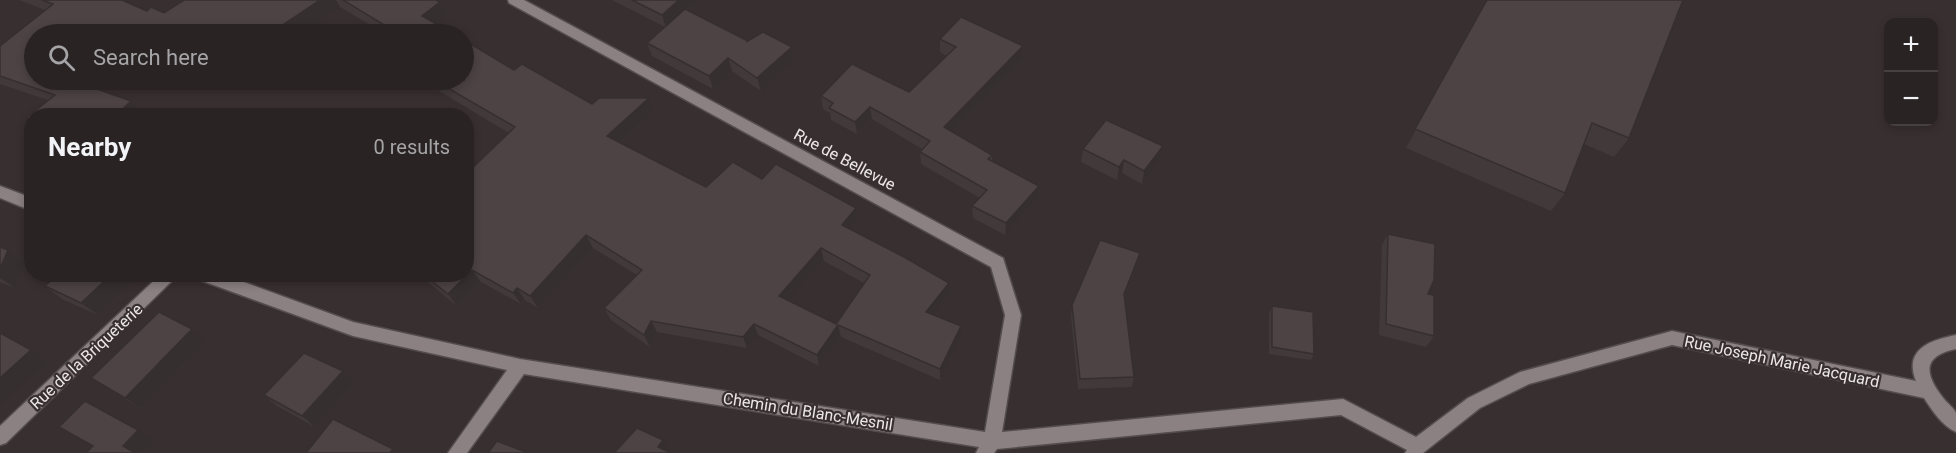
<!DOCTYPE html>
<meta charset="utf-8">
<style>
:root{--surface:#2a2324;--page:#322b2c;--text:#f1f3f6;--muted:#a5a4a6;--line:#464041}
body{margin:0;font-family:Roboto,sans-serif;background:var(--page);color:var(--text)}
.controls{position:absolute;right:18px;top:18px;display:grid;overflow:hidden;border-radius:12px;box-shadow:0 3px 9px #0003}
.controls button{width:54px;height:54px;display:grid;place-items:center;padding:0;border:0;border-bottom:2px solid var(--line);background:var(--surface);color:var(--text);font:30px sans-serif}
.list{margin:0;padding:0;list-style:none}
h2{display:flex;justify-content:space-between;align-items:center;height:78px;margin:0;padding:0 24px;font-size:26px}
h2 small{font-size:20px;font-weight:400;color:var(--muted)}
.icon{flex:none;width:33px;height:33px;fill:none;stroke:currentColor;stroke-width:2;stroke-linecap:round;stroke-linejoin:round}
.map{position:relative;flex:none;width:1956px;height:453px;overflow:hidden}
.search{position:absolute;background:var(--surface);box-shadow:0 3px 9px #0003;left:24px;top:24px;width:450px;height:66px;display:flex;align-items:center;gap:15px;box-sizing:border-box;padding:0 21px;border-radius:33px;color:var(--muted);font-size:22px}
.panel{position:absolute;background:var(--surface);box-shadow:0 3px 9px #0003;left:24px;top:108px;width:450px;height:174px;border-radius:24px}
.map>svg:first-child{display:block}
</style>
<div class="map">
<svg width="1956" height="453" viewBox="0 0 1956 453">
<rect width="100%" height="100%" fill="#382f30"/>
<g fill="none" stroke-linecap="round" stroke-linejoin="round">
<g stroke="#544d4e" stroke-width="3">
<g id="minor">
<path d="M508 0H524L1003 258 1021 315 1002 432 1343 399 1416 437 1468 398 1520 372 1672 331 1916 381C1903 349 1931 340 1956 335V349C1922 356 1924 374 1944 399 1947 403 1954 408 1956 413 1956 417 1956 427 1956 432 1942 426 1932 410 1924 398L1672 345 1529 384 1480 408 1423 453H1405L1407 450 1341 415 997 449 994 453H976L979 447 524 374 467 453H448L507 370 353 336 197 279 195 274H222L353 322 520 359 985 432 1005 315 991 267 509 3Z"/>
<polygon points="0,186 32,198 32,211 0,198"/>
<polygon points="161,274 179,274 6,443 0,445 0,426"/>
</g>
</g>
<use href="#minor" fill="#8b8182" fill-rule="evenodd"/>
</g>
<g fill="#423a3a" fill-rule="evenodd">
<polygon points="19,0 122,0 147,11 164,13 184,0 436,0 440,2 448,16 437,24 454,34 386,34 340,7 34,34 95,89 131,101 144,114 32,116 32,123 26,118 48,100 0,84 0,46 45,10"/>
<polygon points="612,0 697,0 686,10 748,41 792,47 795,60 761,91 732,71 713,89 652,56 647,43 665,27"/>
<polygon points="1487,0 1629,138 1614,157 1584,144 1565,193 1551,211 1406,148"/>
<polygon points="940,39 1022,59 952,132 992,155 992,161 1039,186 1038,198 1005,235 973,218 972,206 980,198 921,164 920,152 922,149 872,119 857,134 831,120 830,113 823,109 821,96 909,92 947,56 940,52"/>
<path d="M514 70 592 104 654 111 620 143 706 187 762 179 856 208 858 220 850 230 949 283 950 295 934 315 962 337 940 380 841 337 819 366 758 335 747 348 657 332 650 347 611 320 604 308 637 275 593 248 538 308 525 300 521 304 481 282 457 306 418 274H466L509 133 421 80H464ZM824 261 864 283 836 324 788 301Z"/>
<polygon points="1083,149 1160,159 1142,184 1122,173 1117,180 1081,162"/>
<polygon points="1388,234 1428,294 1434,336 1426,347 1379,335 1382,245"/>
<polygon points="0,247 8,250 25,263 15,288 0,282"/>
<polygon points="1137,265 1124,298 1134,377 1132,387 1078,389 1071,316 1072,305"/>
<polygon points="136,279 98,315 62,299 45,286"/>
<polygon points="1272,306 1314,354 1311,360 1269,354 1269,313"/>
<polygon points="207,340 141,409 91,378"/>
<polygon points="355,382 315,427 277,406 264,395"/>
</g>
<g fill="#362f30">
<polygon points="320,0 336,0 340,7 299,34 269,34"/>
<polygon points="679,0 697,0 666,28 662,15"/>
<polygon points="440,2 448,16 430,29 422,16"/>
<polygon points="1023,46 1022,59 944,140 944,127"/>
<polygon points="792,47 795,60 761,91 757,78"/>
<polygon points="728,58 732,71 713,89 709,76"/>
<polygon points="77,80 106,80 88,95 74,81"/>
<polygon points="649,98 654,111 613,149 607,136"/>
<polygon points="131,101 144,114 143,116 115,116"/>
<polygon points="870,107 872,119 857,134 855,122"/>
<polygon points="1163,146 1160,159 1142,184 1144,171"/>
<polygon points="1124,160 1122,173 1117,180 1119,167"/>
<polygon points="1039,186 1038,198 1005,235 1006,223"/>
<polygon points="856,208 858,220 844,237 842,225"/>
<polygon points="586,235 593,248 538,308 530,296"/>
<polygon points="821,248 824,261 782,308 779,296"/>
<polygon points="8,250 25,263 15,288 0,278 0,269"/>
<polygon points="1140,253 1137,265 1121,305 1124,294"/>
<polygon points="472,270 481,282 457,306 448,294"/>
<polygon points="112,274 131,274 136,279 98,315 81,303"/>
<polygon points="949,283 950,295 927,324 926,312"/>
<polygon points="517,288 525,300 521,304 513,293"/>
<polygon points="651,321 657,332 650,347 644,335"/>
<polygon points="754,324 758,335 747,348 743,337"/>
<polygon points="838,325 841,337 819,366 817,355"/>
<polygon points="961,326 962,337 940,380 940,369"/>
<polygon points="192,329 207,340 141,409 125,398"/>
<polygon points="31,350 48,362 0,407 0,378"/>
<polygon points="343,371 355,382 315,427 302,416"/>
<polygon points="138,430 154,440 142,453 133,453 123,446"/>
<polygon points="663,440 669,450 667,453 658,447"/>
<polygon points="393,449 397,453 390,453"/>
</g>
<g fill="#4d4344" stroke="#362f30" stroke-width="1.5" fill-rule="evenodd">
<polygon points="42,0 122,0 147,11 151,7 164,13 184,0 320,0 269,34 34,34 34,80 77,80 74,81 131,101 115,116 32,116 32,120 26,118 55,95 0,76 0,46 53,4"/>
<polygon points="343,0 436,0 440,2 422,16 454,34 399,34"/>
<polygon points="632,0 679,0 662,15"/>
<polygon points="1487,0 1683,0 1629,138 1592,123 1565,193 1415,129"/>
<polygon points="685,9 748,41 746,42 763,32 792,47 757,78 728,58 709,76 647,43"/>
<polygon points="961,17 1023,46 944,127 992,155 988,159 1039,186 1006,223 972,206 987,190 920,152 930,141 870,107 855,122 829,108 833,103 821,96 852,64 909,92 956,47 940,39"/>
<path d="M464 40 514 70 522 64 592 104 599 98H649L607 136 706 187 733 162 762 179 776 164 856 208 842 225 904 257 949 283 926 312 961 326 940 369 838 325 817 355 754 324 743 337 651 321 644 335 604 308 642 270 586 235 530 296 517 288 513 293 472 270 448 294 423 274H466V174L515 127 434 80H464ZM821 248 870 275 836 324 779 296Z"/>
<polygon points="1106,120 1163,146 1144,171 1124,160 1119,167 1083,149"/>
<polygon points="1388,234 1435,244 1434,280 1428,294 1434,295 1434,336 1386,324"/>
<polygon points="1100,240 1140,253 1124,294 1134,377 1080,379 1072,305"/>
<polygon points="0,247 8,250 0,269"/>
<polygon points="58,274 112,274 81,303 45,286"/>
<polygon points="1272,306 1313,312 1314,354 1272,347"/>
<polygon points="159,312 192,329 125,398 91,378"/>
<polygon points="0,333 31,350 0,378"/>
<polygon points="304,353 343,371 302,416 264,395"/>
<polygon points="85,401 138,430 123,446 135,453 86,453 93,446 59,427"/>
<polygon points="333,419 393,449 390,453 306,453"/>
<polygon points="637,428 663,440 658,447 671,453 614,453"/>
<polygon points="497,441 528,453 488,453"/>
</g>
<g text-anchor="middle" stroke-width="4.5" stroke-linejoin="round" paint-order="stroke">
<g font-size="16" fill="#ece7e7" stroke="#382f30">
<text transform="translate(845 159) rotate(28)" y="6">Rue de Bellevue</text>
<text transform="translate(86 356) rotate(-43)" y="6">Rue de la Briqueterie</text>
<text transform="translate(1782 361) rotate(12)" y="6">Rue Joseph Marie Jacquard</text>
<text transform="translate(808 411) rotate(9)" y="6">Chemin du Blanc-Mesnil</text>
</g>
</g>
</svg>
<div class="controls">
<button>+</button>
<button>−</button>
</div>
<div class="search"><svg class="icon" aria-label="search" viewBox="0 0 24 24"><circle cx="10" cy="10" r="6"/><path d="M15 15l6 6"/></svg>Search here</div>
<section class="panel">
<h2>Nearby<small>0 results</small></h2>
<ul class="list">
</ul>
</section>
</div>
